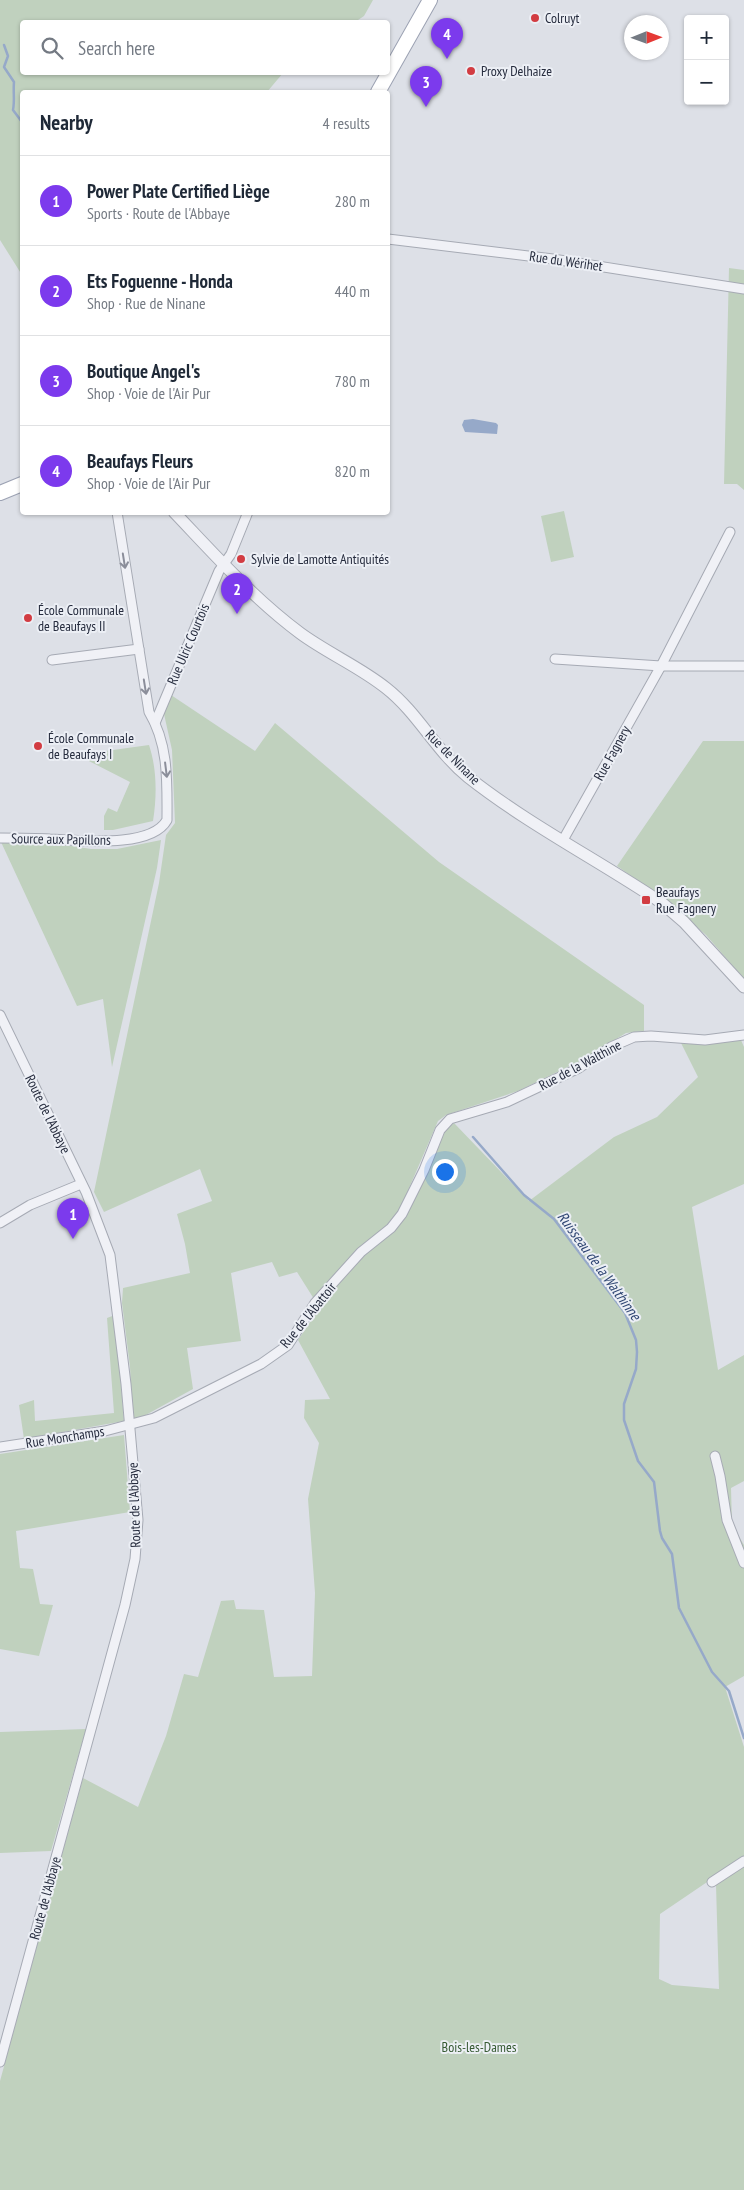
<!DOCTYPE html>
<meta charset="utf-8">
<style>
:root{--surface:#fff;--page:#f2f2f3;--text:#1f2937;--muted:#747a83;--line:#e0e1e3;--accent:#7c3aed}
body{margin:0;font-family:"PT Sans Narrow",sans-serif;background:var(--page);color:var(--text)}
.controls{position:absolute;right:15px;top:15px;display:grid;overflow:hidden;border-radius:5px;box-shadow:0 1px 4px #0004}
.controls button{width:45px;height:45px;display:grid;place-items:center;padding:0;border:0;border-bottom:1px solid var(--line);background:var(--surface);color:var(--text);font:25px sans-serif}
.compass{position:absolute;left:624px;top:15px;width:45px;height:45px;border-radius:50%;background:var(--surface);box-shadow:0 1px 4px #0004;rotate:89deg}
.you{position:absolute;left:444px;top:1171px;width:18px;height:18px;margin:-12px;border:4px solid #fff;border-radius:50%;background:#1a73e8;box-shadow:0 0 0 8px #1a73e833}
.badge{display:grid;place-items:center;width:32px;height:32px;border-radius:50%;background:var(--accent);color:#fff;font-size:16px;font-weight:700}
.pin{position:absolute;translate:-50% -41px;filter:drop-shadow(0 1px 2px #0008)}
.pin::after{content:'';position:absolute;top:26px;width:18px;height:15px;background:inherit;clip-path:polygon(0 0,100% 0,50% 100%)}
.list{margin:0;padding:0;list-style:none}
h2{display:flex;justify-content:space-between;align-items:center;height:65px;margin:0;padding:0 20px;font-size:21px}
h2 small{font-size:16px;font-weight:400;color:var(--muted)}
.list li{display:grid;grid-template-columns:32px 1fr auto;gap:15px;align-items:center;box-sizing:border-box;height:90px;padding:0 20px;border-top:1px solid var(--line)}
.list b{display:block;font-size:19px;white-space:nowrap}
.list p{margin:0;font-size:16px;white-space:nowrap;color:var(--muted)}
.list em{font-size:16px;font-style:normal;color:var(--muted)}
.icon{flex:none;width:28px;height:28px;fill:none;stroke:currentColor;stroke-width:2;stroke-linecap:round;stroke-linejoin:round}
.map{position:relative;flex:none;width:744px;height:2190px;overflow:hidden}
.search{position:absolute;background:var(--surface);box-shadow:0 1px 4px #0004;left:20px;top:20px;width:370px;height:55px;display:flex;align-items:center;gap:12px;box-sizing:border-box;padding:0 18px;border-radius:5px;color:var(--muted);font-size:19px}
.panel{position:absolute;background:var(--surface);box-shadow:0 1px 4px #0004;left:20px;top:90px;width:370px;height:425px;border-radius:5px}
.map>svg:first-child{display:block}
</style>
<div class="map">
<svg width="744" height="2190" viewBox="0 0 744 2190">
<rect width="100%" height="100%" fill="#dde0e7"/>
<g fill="#c0d1be">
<polygon points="0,0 373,0 364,16 355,22 22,22 22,72 283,73 267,92 22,92 22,275 0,240"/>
<polygon points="729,268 744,270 744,490 737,484 724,484"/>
<polygon points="564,511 574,557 551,562 541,516"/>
<polygon points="171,695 255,751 275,723 439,862 644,1005 644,1031 626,1033 580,1061 518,1091 446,1115 438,1121 397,1216 314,1299 297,1272 279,1277 272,1262 231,1273 241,1341 187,1348 193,1389 133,1422 130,1367 122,1303 123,1288 190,1273 185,1244 177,1214 212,1201 200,1169 104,1212 94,1192 159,883 166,835 175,823 172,750 164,714"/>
<polygon points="703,741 744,741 744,979 706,935 668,902 617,866"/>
<path d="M149 745C157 769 157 796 153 821L113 830H104V816L108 808 117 812 130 782 83 758 84 754Z"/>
<polygon points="161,840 157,868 112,1067 103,999 77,1006 1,842 53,843 91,849 117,849"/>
<polygon points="741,1040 744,1047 744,1184 692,1207 718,1370 744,1355 744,1481 731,1488 732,1525 744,1545 744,1676 725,1687 744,1747 744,1857 660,1914 659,1979 672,1985 719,1989 716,1885 744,1866 744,2190 0,2190 0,2081 83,1778 138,1807 166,1736 184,1674 198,1677 221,1601 234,1600 236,1609 264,1610 274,1677 312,1676 315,1593 308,1499 319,1443 304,1418 305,1400 330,1399 298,1340 325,1300 369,1249 398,1225 420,1188 443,1131 454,1123 529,1201 614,1137 657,1117 698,1077 680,1041"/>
<polygon points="115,1315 124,1421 24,1439 19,1405 34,1400 35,1421 114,1413 107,1318"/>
<polygon points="124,1435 130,1512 16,1531 20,1568 33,1569 40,1604 53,1605 39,1656 0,1649 0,1454"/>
<polygon points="86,1729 51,1851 0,1853 0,1732"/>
</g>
<polygon fill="#96a9c9" points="473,419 496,423 498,425 497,434 465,432 462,425 464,420"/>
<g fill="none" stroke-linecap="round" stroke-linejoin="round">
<g stroke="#96a9c9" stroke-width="2.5">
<path d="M4 45 8 56 4 67 14 82C13 92 15 100 13 110L22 122"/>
<polyline points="473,1137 524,1195 554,1219 625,1313 636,1340 637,1352 636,1369 624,1404 624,1420 638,1461 654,1482 660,1531 662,1538 672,1554 679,1608 712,1672 729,1691 744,1738"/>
</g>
<g stroke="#a6aab4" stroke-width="11">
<g id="minor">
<polyline points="388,239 553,259 744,289"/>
<polyline points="555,659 661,666 744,666"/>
<polyline points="52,660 139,649"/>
<polyline points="155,723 219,571 231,554 248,512"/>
<path d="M0 838C17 838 33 838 50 839 78 840 151 849 167 820 167 783 169 745 149 712L117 512"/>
<polyline points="563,840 661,666 730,532"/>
<polyline points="0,1015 86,1192 110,1255 126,1384 138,1520 135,1559 125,1605 0,2062"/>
<polyline points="0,1223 30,1205 81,1184"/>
<polyline points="0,1447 105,1431 154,1418 261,1364 288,1345 315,1303 361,1252 391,1228 402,1214 424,1170 440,1130 450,1119 507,1102 579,1068 611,1047 634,1037 651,1036 705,1040 744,1035"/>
<polyline points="715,1456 720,1476 727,1520 744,1563"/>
<polyline points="712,1882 744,1861"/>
</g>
</g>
<g stroke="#a6aab4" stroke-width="13">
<path id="tertiary" d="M174 512C214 554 253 598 300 633 327 653 360 667 386 688 418 713 436 751 468 777 529 825 598 860 662 903L684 922 744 987"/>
</g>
<g stroke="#9ca2b3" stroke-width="16">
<g id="primary">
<polyline points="378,92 430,0"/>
<polyline points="0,493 22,484"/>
</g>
</g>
<use href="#minor" stroke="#f0f1f6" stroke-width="9"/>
<use href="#tertiary" stroke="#f0f1f6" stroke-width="11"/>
<use href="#primary" stroke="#fff" stroke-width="14"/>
</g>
<defs><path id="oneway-shaft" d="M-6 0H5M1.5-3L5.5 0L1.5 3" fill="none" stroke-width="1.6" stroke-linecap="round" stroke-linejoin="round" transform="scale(1.25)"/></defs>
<g stroke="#8b8e9a">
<use href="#oneway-shaft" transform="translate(124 561) rotate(81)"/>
<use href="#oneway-shaft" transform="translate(145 687) rotate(81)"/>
<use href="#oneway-shaft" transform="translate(166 770) rotate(83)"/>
</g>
<g fill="#d23c42" stroke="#eceff5" stroke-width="2">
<circle cx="535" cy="18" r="5"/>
<circle cx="471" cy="71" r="5"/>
<circle cx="241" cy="559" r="5"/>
<circle cx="28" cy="618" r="5"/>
<circle cx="38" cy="746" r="5"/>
<rect x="641" y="895" width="10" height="10" rx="2.5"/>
</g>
<g text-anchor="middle" stroke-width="4" stroke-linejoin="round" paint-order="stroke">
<g font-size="14" fill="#262c3e" stroke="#eceff5" text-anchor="start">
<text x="545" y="23">Colruyt</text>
<text x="481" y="76">Proxy Delhaize</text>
<text x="251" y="564">Sylvie de Lamotte Antiquités</text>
<text x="38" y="615">École Communale<tspan x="38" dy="16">de Beaufays II</tspan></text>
<text x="48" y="743">École Communale<tspan x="48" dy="16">de Beaufays I</tspan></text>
<text x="656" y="897">Beaufays<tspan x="656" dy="16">Rue Fagnery</tspan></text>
</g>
<g font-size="14" fill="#262c3e" stroke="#eceff5">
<text transform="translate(566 261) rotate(8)" y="5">Rue du Wérihet</text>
<text transform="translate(188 644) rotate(-67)" y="5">Rue Ulric Courtois</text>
<text transform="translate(612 753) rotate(-61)" y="5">Rue Fagnery</text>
<text transform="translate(453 757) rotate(45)" y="5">Rue de Ninane</text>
<text transform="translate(61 839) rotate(1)" y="5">Source aux Papillons</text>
<text transform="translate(580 1065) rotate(-28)" y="5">Rue de la Walthine</text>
<text transform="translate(48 1114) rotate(64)" y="5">Route de l'Abbaye</text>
<text transform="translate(308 1315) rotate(-51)" y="5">Rue de l'Abattoir</text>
<text transform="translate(65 1437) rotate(-9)" y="5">Rue Monchamps</text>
<text transform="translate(134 1505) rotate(-92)" y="5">Route de l'Abbaye</text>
<text transform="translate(45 1898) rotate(-75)" y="5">Route de l'Abbaye</text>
</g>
<g font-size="14" fill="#365a33" stroke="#eceff5">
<text x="479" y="2052">Bois-les-Dames</text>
</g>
<g font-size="15" font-style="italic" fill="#2f4673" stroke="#eceff5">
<text transform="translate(599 1266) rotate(54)" y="5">Ruisseau de la Walthinne</text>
</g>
</g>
</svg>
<div class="controls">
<button>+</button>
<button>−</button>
</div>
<svg class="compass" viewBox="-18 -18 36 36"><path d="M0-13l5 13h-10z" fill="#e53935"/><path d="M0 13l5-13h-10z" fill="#747a83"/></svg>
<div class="you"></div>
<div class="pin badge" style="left:73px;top:1239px">1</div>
<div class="pin badge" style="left:237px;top:614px">2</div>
<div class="pin badge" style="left:426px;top:107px">3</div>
<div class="pin badge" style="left:447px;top:59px">4</div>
<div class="search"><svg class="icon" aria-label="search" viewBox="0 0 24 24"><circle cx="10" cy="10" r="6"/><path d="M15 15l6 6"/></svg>Search here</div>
<section class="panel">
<h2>Nearby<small>4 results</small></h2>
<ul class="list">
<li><span class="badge">1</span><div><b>Power Plate Certified Liège</b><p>Sports · Route de l'Abbaye</p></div><em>280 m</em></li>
<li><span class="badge">2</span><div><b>Ets Foguenne - Honda</b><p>Shop · Rue de Ninane</p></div><em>440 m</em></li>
<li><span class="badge">3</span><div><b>Boutique Angel's</b><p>Shop · Voie de l'Air Pur</p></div><em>780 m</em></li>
<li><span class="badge">4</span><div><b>Beaufays Fleurs</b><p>Shop · Voie de l'Air Pur</p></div><em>820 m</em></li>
</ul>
</section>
</div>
